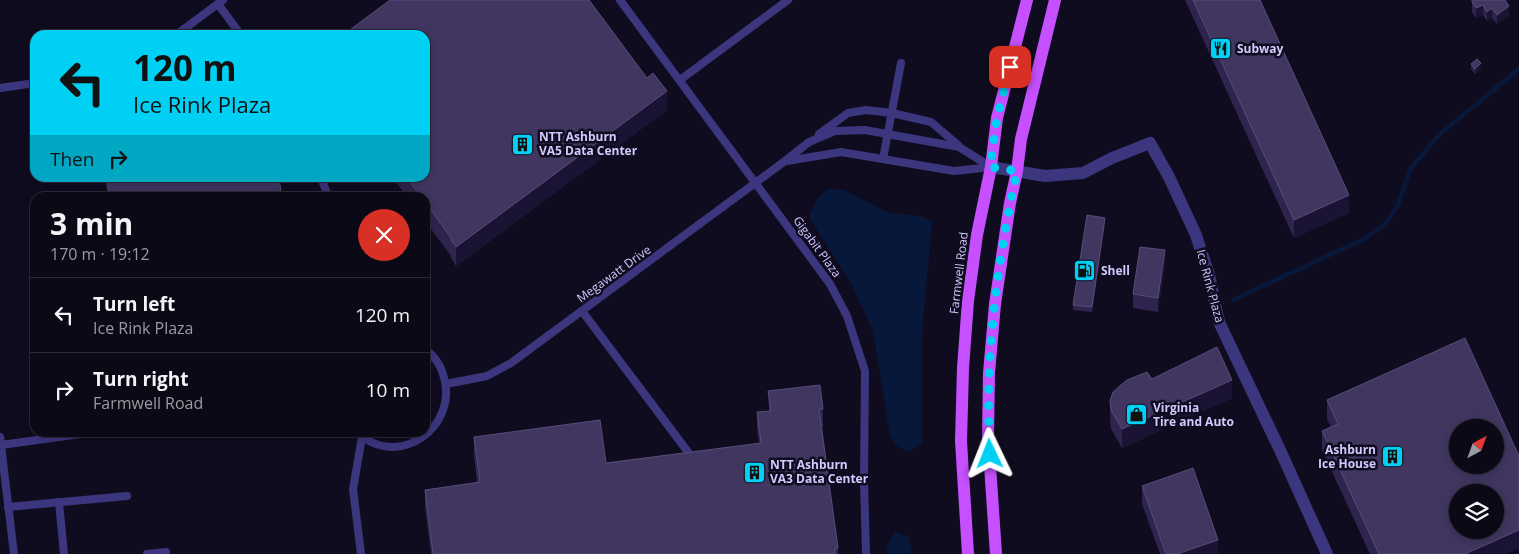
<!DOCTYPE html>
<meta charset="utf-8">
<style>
body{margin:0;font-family:"Open Sans",sans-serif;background:#1a1724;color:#f1f3f6;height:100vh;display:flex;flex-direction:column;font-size:19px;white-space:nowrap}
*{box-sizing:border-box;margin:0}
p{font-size:16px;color:#9a9aa1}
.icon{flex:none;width:28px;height:28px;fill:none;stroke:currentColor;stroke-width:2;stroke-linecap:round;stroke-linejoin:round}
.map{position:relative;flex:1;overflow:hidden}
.sheet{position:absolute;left:30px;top:192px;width:400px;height:245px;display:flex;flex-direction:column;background:#0c0917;border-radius:15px;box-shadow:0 2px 12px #0003,0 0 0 1px #2c2a36}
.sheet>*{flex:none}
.hud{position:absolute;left:30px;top:30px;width:400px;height:152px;border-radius:15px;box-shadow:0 2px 12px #0003,0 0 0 1px #2c2a36;background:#00d1f4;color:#111;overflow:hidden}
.needle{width:32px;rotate:41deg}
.buttons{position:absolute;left:1449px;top:419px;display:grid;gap:10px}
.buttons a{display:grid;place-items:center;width:55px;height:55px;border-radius:50%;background:#0c0917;box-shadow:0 2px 12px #0003,0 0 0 1px #2c2a36;font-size:25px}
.pin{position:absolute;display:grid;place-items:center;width:42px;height:42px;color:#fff;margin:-21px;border-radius:10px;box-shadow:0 2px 8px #0006}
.me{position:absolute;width:55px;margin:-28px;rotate:358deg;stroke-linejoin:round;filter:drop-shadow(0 0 4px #0008)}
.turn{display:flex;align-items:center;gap:18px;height:105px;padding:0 20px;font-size:22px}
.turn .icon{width:65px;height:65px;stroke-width:2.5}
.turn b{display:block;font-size:35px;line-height:42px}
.then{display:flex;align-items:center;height:48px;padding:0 20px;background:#0003;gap:10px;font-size:19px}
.round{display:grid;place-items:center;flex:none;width:52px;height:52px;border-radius:26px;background:#1a1724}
.summary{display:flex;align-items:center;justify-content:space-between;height:85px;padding:0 20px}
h1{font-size:30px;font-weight:700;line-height:38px}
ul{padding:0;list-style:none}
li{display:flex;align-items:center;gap:15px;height:75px;padding:0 20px;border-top:1px solid #2c2a36}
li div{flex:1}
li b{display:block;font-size:19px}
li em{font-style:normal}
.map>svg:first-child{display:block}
.water{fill:#08183b}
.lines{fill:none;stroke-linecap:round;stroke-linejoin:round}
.stream{stroke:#08183b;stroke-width:4.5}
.service{stroke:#3c367e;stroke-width:8}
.minor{stroke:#3c367e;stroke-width:12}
.primary{stroke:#c650ff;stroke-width:12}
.wall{fill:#2e244d}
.shaded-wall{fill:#1b1333}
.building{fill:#403660;stroke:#574d79;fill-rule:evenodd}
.route{stroke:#00d1f4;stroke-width:9;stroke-dasharray:0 16.2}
.labels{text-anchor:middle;stroke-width:5;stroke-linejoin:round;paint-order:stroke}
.poi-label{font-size:12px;font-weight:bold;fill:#d2c9ff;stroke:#100c1f;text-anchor:start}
.street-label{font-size:12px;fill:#d2c9ff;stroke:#100c1f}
</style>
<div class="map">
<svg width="1519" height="554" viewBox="0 0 1519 554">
<rect width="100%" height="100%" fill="#100c1f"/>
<g class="water">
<path d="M828,189l16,1 43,22 36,5 9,5 -10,111v111l-12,7 -12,-4 -8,-11 -17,-105 -22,-48 -42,-66 8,-18z"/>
<path d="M895,532l13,5 4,17h-24l-1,-9z"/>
</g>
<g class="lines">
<path class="stream" d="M1233,300l133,-62 20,-15 11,-16 14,-39 29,-34 79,-65"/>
<g class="service">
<path d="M620,0l210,284 17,32 18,55 -1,109 2,74"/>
<path d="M218,4l23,31"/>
<path d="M176,35l47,-35"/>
<path d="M680,80l108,-80"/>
<path d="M0,88l35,-5"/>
<path d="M819,134l29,-21 18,-3 26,3 39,9 27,23"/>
<path d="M883,159l18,-96"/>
<path d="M787,161l54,-9 113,19 37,-4"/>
<path d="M321,178l8,20"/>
<path d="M582,311l106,141"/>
<path d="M446,384l41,-8 24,-13 274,-202 24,-19 26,-11 30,-1 94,17 32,20"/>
<path d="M357,432c40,39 104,-5 86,-58 -3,-10 -10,-19 -18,-25"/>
<path d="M0,437l1,8 94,-13"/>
<path d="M1,445l13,109"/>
<path d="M59,502l5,52"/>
<path d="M8,507l119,-11"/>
<path d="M147,554l19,-2v2"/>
<path d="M361,554l-8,-65 9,-52"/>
</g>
<path class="minor" d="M991,167l54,9 38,-3 29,-15 38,-15 19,34 27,58 13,40 10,47 61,128 47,104"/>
<g class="primary">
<path d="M968,554l-7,-113 2,-73 5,-67 9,-66 14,-68 6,-49 30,-118"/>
<path d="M996,554l-8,-118 1,-63 6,-69 15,-101 7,-32 4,-32 34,-139"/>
</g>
</g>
<g class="wall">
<path d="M1185,0h75l89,213 -55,25z"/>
<path d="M1472,0h33l4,16 -12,8 -5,-6 -5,3 -4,-6 -7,3 -4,-6z"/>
<path d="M1471,64l10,4 -6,6 -4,-5z"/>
<path d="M667,110l-211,156 -5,-8v-2l-26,-35v-23h-17l-15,-20h32z"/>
<path d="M105,178h174l3,20h-174z"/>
<path d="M1105,223l-13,89 -19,-2v-5z"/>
<path d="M1165,265l-7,47 -25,-4v-14z"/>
<path d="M1152,379l80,19 -110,50 -11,-19 -1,-9v-19z"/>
<path d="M768,391l55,18v18h-2l17,121v6h-407l-6,-46v-18l52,-7 -3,-28v-18l132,26 153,-20 -2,-12v-19l12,-1z"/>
<path d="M1327,400l192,56v92l-13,6h-136l-48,-104v-19l9,-4 -4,-8z"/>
<path d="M1142,486l76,68h-58l-18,-50z"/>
</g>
<g class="shaded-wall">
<path d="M1483,5v10l-7,3v-10z"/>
<path d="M1509,6v10l-12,8v-9z"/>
<path d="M1492,8v10l-5,3v-9z"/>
<path d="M1481,63v5l-6,6v-5z"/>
<path d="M667,91v19l-211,156v-19z"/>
<path d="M1349,195v18l-55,25v-18z"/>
<path d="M1105,218v5l-13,89v-5z"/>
<path d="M1165,250v15l-7,47v-14z"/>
<path d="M1232,380v18l-110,50v-19z"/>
<path d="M1519,530v18l-13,6h-41z"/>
<path d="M1218,540v14h-41z"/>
</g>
<g class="building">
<path d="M390,0h199l58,78 6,-5 14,18 -211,156 -5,-7 1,-1 -27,-37v-4h-3l-15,-20h18v-143h-82z"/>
<path d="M1193,0h67l89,195 -55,25z"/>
<path d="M1472,0h33l4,6 -12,9 -5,-7 -5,4 -4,-7 -7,3 -4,-6z"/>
<path d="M1477,59l4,4 -6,6 -4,-5z"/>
<path d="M107,178h172l3,20h-172z"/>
<path d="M1087,215l18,3 -13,89 -19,-2z"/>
<path d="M1140,247l25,3 -7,48 -25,-4z"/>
<path d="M1465,338l54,118v74l-54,24h-65l-1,-1 -3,1h-17l-57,-123 16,-7 -11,-24zM1458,428h37v37h-37zM1458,492h37v38h-37z"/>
<path d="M1217,347l15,33 -110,49 -11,-19 -1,-9 3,-9 14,-12 20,-8 5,7z"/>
<path d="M820,385l3,24h-4l19,139 -3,1v5h-402l-8,-64 55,-8 -6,-45 126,-17 6,43 155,-20 -4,-31 14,-1 -3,-20z"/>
<path d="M1193,468l25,72 -41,14h-11l-24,-68z"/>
</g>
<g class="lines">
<path class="route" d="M990,454c-6,-94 7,-191 27,-283l-27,-4 7,-49 13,-51"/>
</g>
<defs>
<symbol id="restaurant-square" viewBox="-11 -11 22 22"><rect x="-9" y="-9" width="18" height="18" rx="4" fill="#00d1f4" stroke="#100c1f"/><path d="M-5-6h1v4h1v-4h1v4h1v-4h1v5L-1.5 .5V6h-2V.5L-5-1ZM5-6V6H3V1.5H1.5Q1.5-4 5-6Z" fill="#111"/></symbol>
<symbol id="building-square" viewBox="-11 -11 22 22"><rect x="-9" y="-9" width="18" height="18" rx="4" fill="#00d1f4" stroke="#100c1f"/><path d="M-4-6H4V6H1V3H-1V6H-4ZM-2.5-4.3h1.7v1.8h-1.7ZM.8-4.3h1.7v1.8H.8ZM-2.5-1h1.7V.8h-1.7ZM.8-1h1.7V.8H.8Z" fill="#111"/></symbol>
<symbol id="fuel-square" viewBox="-11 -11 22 22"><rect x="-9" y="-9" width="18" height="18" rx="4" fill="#00d1f4" stroke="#100c1f"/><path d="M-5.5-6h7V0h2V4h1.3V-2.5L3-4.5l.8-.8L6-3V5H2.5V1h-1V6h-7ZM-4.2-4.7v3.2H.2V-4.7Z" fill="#111"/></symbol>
<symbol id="shop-square" viewBox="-11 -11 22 22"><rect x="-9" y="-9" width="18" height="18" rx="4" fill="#00d1f4" stroke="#100c1f"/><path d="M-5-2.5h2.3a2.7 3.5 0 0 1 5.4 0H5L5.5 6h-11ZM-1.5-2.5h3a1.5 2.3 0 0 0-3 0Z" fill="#111"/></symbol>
</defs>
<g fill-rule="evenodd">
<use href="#restaurant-square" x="1208" y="36" width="25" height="25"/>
<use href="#building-square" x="510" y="132" width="25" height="25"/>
<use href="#fuel-square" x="1072" y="258" width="25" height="25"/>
<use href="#shop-square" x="1124" y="402" width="25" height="25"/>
<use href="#building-square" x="1380" y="444" width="25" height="25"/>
<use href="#building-square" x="742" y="460" width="25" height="25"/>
</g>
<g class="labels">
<g class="poi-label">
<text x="1237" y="53">Subway</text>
<text x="539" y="141">NTT Ashburn<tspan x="539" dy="14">VA5 Data Center</tspan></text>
<text x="1101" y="275">Shell</text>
<text x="1153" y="412">Virginia<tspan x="1153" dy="14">Tire and Auto</tspan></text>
<text x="1376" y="454" text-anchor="end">Ashburn<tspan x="1376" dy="14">Ice House</tspan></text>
<text x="770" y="469">NTT Ashburn<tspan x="770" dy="14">VA3 Data Center</tspan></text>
</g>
<g class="street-label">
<text transform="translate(817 247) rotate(54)" y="4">Gigabit Plaza</text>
<text transform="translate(959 273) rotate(-83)" y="4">Farmwell Road</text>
<text transform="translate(614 274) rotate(-36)" y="4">Megawatt Drive</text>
<text transform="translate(1210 286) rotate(75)" y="4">Ice Rink Plaza</text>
</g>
</g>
</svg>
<div class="buttons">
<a><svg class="needle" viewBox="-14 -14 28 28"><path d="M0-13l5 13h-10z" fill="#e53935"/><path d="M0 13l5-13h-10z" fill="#9a9aa1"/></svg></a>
<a><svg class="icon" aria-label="layers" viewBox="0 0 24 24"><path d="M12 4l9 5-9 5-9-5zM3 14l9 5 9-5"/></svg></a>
</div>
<div class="pin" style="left:1010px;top:67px;background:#d93025"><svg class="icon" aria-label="arrive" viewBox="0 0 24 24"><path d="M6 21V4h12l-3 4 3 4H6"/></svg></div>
<svg class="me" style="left:990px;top:454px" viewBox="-20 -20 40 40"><path d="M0-17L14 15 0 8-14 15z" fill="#00d1f4" stroke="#fff" stroke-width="4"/></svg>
<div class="hud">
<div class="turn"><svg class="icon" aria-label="left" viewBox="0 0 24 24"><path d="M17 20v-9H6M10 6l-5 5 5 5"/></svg><div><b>120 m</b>Ice Rink Plaza</div></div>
<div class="then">Then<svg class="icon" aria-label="right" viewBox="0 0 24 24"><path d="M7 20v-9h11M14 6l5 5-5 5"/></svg></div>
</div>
<section class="sheet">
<div class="summary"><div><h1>3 min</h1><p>170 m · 19:12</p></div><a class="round" style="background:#d93025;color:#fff"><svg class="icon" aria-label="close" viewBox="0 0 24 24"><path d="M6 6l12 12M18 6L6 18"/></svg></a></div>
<ul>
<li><svg class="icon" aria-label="left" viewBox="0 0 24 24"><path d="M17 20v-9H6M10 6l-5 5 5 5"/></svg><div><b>Turn left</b><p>Ice Rink Plaza</p></div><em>120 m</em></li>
<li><svg class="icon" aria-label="right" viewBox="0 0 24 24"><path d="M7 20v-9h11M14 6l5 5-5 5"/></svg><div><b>Turn right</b><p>Farmwell Road</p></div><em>10 m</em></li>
</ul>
</section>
</div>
